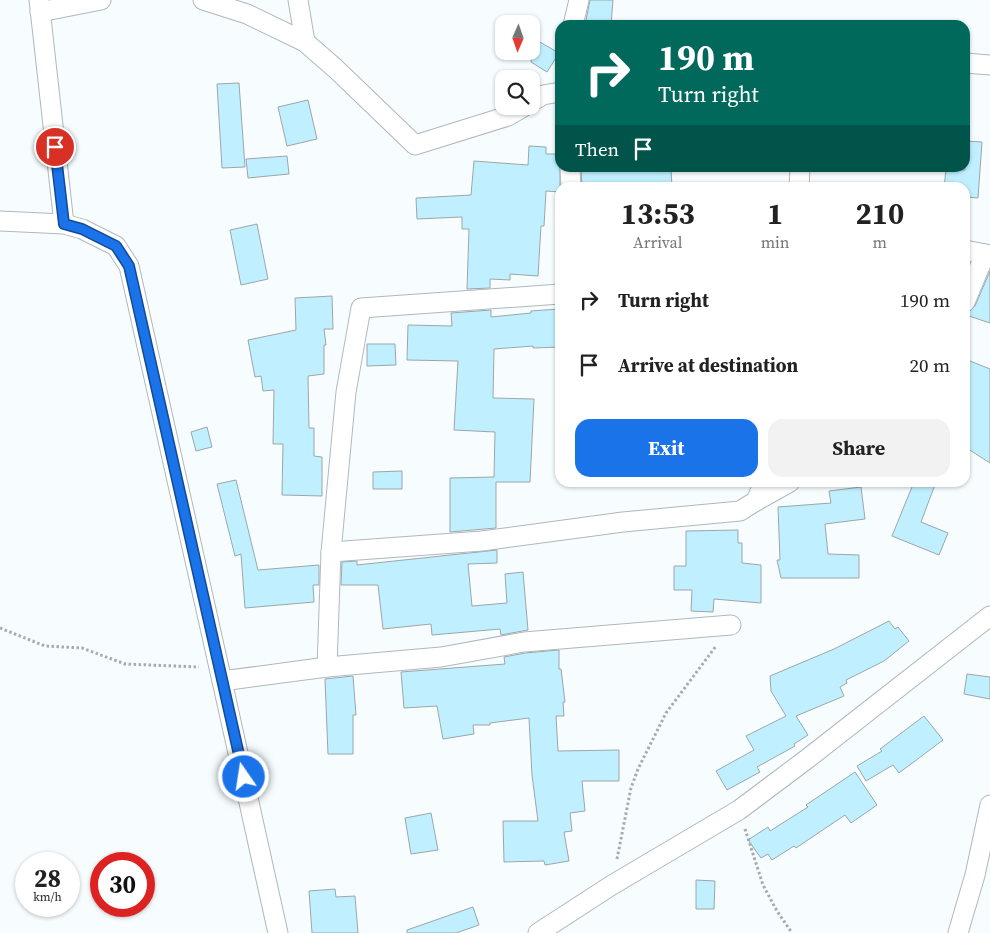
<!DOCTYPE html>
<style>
body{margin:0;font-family:"Source Serif 4",serif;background:#f2f2f2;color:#222;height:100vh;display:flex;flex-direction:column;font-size:19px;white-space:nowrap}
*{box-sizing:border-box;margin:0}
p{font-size:16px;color:#767676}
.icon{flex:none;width:28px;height:28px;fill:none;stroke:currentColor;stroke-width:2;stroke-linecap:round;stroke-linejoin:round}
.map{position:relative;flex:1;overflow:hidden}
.panel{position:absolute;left:555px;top:182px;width:415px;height:305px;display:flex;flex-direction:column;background:#fff;border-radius:15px;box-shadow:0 1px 4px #0004}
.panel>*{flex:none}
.hud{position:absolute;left:555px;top:20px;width:415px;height:152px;border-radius:15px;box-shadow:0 1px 4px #0004;background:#00695c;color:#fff;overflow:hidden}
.needle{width:32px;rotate:182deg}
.tools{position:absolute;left:495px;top:15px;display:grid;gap:10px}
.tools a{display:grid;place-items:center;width:45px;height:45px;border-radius:10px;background:#fff;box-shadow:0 1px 4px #0004;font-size:25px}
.speed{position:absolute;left:15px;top:852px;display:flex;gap:10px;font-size:25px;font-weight:700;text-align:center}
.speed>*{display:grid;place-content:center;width:65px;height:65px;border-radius:50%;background:#fff;box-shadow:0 1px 4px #0004;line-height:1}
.speed small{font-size:12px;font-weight:400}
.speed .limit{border:8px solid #d22;background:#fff;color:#111}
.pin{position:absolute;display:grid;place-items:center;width:42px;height:42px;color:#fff;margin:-21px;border:2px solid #fff;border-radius:50%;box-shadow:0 1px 5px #0007}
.me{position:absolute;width:55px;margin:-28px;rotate:347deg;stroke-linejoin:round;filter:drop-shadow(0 0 4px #0008)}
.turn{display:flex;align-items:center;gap:18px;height:105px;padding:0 20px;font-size:22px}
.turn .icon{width:65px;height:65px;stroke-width:2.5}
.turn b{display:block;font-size:35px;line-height:42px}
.then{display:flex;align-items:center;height:48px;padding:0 20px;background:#0003;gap:10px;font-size:19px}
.eta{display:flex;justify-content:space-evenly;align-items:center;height:85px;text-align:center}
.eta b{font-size:30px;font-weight:700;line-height:35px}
.cta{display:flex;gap:10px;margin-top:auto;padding:10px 20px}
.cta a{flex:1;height:58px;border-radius:15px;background:#1a73e8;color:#fff;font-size:20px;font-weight:700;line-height:58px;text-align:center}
.cta a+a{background:#f2f2f2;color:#222}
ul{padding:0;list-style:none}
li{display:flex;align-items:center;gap:15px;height:65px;padding:0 20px}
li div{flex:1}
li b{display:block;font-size:19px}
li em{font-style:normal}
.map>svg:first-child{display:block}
.building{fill:#c0f0ff;stroke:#9ca6a9}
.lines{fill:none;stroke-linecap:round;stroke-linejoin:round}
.minor-casing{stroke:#afb8bc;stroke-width:21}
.path{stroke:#a6abad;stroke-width:3;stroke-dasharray:2.5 2.5;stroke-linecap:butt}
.minor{stroke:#fff;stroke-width:19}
.route-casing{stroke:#114b97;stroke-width:12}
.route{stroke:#1a73e8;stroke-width:9}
</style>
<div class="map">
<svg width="990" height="933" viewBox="0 0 990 933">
<rect width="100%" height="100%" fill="#f7fdff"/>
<g class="building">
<path d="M590,0h23l-2,25h-26z"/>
<path d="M531,37l28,16 -12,19 -16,-10z"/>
<path d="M239,83l6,84 -23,1 -5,-84z"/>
<path d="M308,100l9,39 -30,7 -9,-39z"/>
<path d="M965,141l17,1 -4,56 -13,-1v-9h-21l2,-19 19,1z"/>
<path d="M529,146l17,1v7h14v38l-14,-1 -2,35h-3l-3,50 -28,-2v6l-20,-1v9l-23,1 2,-60h-7v-12l-45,2 -1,-21 55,-3 3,-34 54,4z"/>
<path d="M287,156l2,18 -41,4 -2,-19z"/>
<path d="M581,168h90l1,20h-90z"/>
<path d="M257,224l11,55 -27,6 -11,-55z"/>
<path d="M990,271v52l-24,-8 9,-9z"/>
<path d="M332,296l1,33h-9l2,16h-2v29l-16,2 1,52h5v28l8,1v39l-40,-1 1,-51h-10l1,-54 -11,1 -2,-15 -6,1 -7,-37 48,-10 -1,-32z"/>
<path d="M559,309l1,38 -27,1v-2l-39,3 -1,49 41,1 -4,83h-34v46l-46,4v-54l44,-1 1,-45 -41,-2 4,-69 -51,-1 1,-35 44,1 -1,-13 40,-3v7l40,-4v-2z"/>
<path d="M367,344h28l1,21 -29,1z"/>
<path d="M965,359l25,10v94l-25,-16z"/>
<path d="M207,427l5,20 -16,4 -5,-19z"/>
<path d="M402,471v18h-29v-17z"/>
<path d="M236,480l22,90 61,-5v20h-6l1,17 -69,6 -4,-54 -6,2 -18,-72z"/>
<path d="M914,482h22l-15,40 27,11 -9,22 -47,-19z"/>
<path d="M861,487l4,32 -40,5 3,30 31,1v23h-78l-4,-18h3l-2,-53 53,-4 -2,-12z"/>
<path d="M738,530v13h4v20l19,2v38l-47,-4 -1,13 -22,-1 1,-21h-18v-24h12v-35z"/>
<path d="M497,550v13l-29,1 4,42 35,-3 -2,-29 18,-2 5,58 -27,5 -1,-6 -68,6 -1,-11 -48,5 -5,-44h-37l1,-23 15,-1v4z"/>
<path d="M889,621l6,8 3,-2 11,14 -25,20 -38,19 1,3 -7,4 4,9 -48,20 12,19 -14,9 1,2 -38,21 3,5 -33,18 -11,-19 38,-21 -8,-14 40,-20 -15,-25 -1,-15 64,-27z"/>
<path d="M559,650v19h2l4,33h-2l1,14h-8l2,35 61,-1v31h-37l3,30 -15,2 2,18 -8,1 5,29 -24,4 -1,-4 -40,1 -1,-41h35l-6,-46 -3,-57 -39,5v2h-17l1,9 -31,5 -6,-33 -33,2 -3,-36 104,-8 -1,-7 21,-4z"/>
<path d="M967,674l23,3v22l-26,-5z"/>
<path d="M353,676l3,39h-3v39h-25l-3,-75z"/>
<path d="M924,716l19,24 -44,33 -6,-8 -27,16 -9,-15 25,-15 -2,-2z"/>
<path d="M855,772l22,33 -26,18 -6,-8 -49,33 -2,-2 -22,14 -4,-6 -7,4 -13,-18 20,-13 2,4 38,-24 -2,-2z"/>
<path d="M431,813l7,37 -27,4 -6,-36z"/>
<path d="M696,880l19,1 -1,28h-18z"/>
<path d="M335,889l1,8 19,-1 3,37h-46l-3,-42z"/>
<path d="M473,907l6,18 -23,8h-49v-3z"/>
</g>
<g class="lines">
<defs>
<g id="minor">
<path d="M39,0l25,224"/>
<path d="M203,0l44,14 58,28 31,27 79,76 93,-29 17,-10"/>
<path d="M298,0l7,42"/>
<path d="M40,12l61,-12"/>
<path d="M573,25l6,-25"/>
<path d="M965,63l25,2"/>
<path d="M531,102l12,-7 17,-3"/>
<path d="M570,168l1,20"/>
<path d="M799,188l1,-20"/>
<path d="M0,221l64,3 18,5 34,17 13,20 93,415"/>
<path d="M965,250l25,5"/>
<path d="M965,302l20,-48"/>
<path d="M756,501l34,-19"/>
<path d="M331,552l151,-11 141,-19 117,-11 16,-10 8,-19"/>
<path d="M327,667l4,-115 15,-160 15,-84 199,-14"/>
<path d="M278,933l-56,-252 105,-14 114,-10 83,-15 207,-17"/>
<path d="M538,933l74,-48 127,-75 68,-51 183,-143"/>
<path d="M958,933l17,-58 15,-70"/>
</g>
</defs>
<use href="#minor" class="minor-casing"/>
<g class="path">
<path d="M0,628l45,18 37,2 43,16 74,3"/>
<path d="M745,829l18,56 14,26 15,22"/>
<path d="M617,859l14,-71 7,-19 28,-56 50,-67"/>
</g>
<use href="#minor" class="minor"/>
</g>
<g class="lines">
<defs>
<path id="route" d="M55,147l9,77 18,5 34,17 13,20 115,511"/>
</defs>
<use href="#route" class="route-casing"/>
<use href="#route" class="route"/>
</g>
</svg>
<div class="tools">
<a><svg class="needle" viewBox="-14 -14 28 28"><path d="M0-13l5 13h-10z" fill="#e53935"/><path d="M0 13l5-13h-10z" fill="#767676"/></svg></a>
<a><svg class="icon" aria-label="search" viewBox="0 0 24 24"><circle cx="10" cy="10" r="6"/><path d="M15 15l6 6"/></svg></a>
</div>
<div class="speed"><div>28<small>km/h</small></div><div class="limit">30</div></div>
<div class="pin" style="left:55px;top:147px;background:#d93025"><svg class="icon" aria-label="arrive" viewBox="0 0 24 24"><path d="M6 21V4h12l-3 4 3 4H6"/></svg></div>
<svg class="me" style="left:244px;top:777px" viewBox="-20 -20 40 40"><circle r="17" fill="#1a73e8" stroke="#fff" stroke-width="3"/><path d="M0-11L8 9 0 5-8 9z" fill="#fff"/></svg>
<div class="hud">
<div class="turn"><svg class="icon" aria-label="right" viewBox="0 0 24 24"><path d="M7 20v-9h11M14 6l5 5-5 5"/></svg><div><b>190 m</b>Turn right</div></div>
<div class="then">Then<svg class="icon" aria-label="arrive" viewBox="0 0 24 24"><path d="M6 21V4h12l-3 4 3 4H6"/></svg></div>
</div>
<section class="panel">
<div class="eta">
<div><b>13:53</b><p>Arrival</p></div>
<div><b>1</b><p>min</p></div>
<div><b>210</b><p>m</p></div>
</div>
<ul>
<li><svg class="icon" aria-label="right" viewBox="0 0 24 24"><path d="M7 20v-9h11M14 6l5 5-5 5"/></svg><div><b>Turn right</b></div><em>190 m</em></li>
<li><svg class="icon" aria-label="arrive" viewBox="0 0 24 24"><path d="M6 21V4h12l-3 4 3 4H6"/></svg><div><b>Arrive at destination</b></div><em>20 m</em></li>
</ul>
<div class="cta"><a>Exit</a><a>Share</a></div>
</section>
</div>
